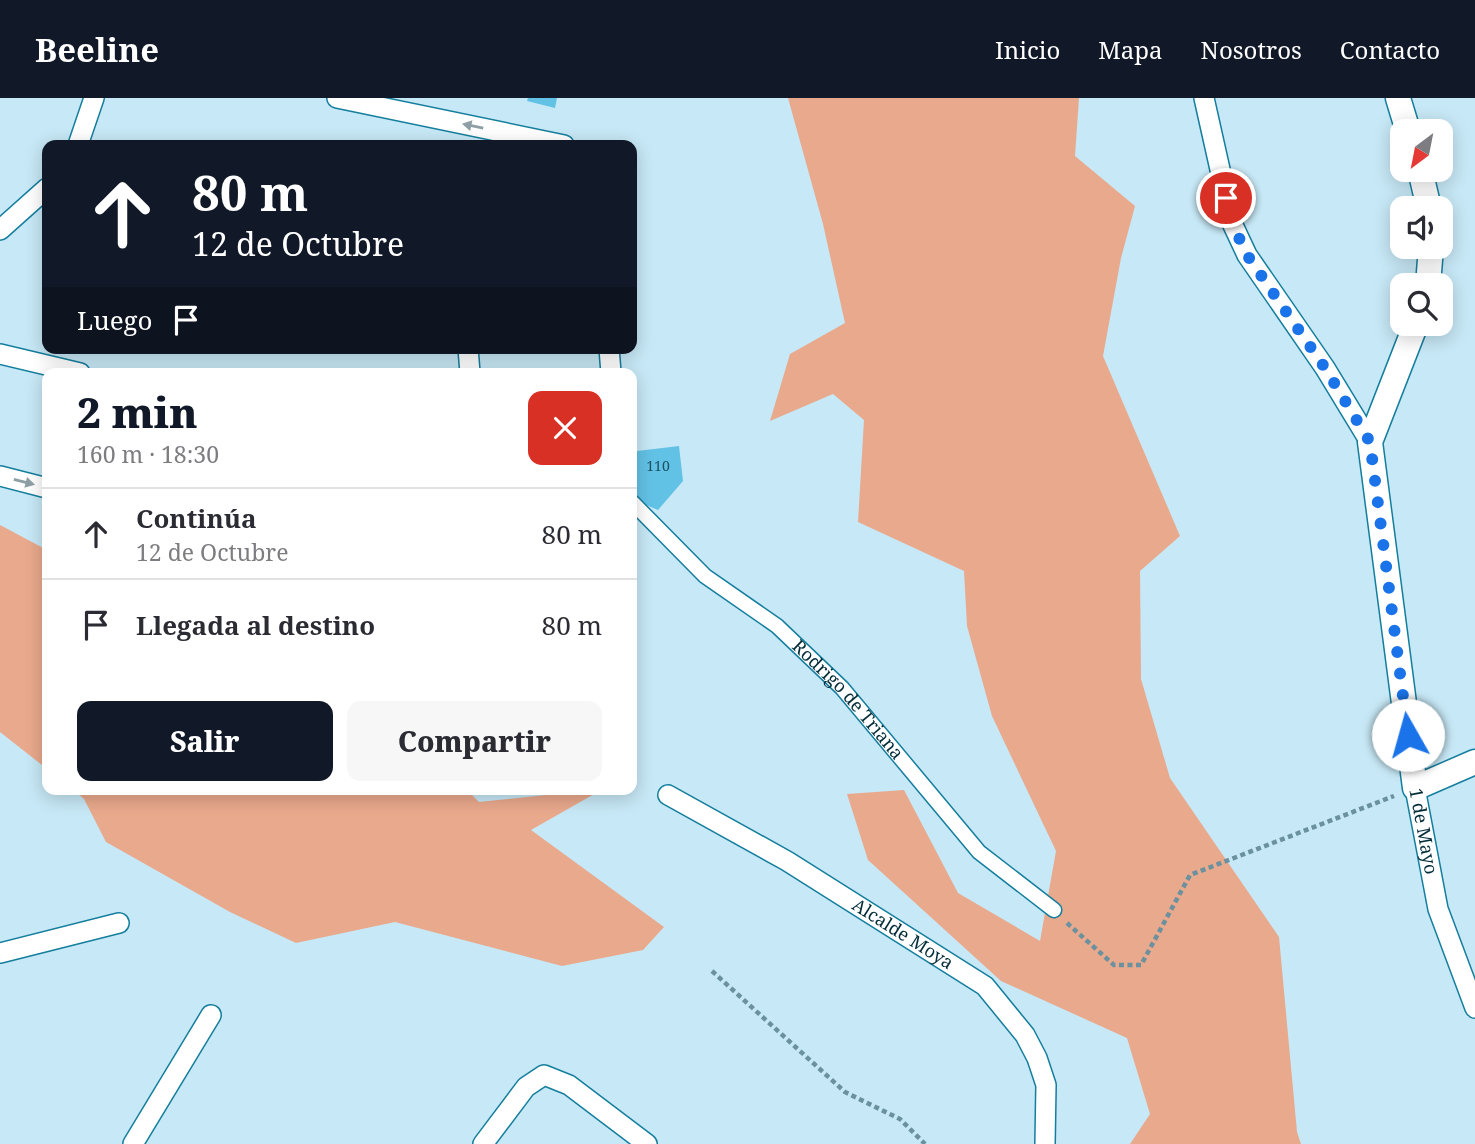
<!DOCTYPE html>
<html lang="es">
<meta charset="utf-8">
<style>
body{margin:0;font-family:"Noto Serif",serif;background:#f7f7f7;color:#2b2b33;height:100vh;display:flex;flex-direction:column;font-size:26px;white-space:nowrap}
*{box-sizing:border-box;margin:0}
p{font-size:23px;color:#7c7c81}
.icon{flex:none;width:38px;height:38px;fill:none;stroke:currentColor;stroke-width:2;stroke-linecap:round;stroke-linejoin:round}
.map{position:relative;flex:1;overflow:hidden}
.drawer{position:absolute;left:42px;top:270px;width:595px;height:427px;display:flex;flex-direction:column;background:#fff;border-radius:14px;box-shadow:0 4px 18px #0003}
.drawer>*{flex:none}
.hud{position:absolute;left:42px;top:42px;width:595px;height:214px;border-radius:14px;box-shadow:0 4px 18px #0003;background:#111827;color:#fff;overflow:hidden}
.needle{width:46px;rotate:212deg}
.fabs{position:absolute;left:1390px;top:21px;display:grid;gap:14px}
.fabs a{display:grid;place-items:center;width:63px;height:63px;border-radius:14px;background:#fff;box-shadow:0 4px 18px #0003;font-size:35px}
.pin{position:absolute;display:grid;place-items:center;width:60px;height:60px;color:#fff;margin:-30px;border:4px solid #fff;border-radius:50%;box-shadow:0 2px 7px #0007}
.me{position:absolute;width:77px;margin:-38px;rotate:353deg;stroke-linejoin:round;filter:drop-shadow(0 0 5px #0008)}
.turn{display:flex;align-items:center;gap:24px;height:147px;padding:0 35px;font-size:32px}
.turn .icon{width:91px;height:91px;stroke-width:2.5}
.turn b{display:block;font-size:49px;line-height:60px}
.then{display:flex;align-items:center;height:66px;padding:0 35px;background:#0003;gap:14px;font-size:26px}
.round{display:grid;place-items:center;flex:none;width:74px;height:74px;border-radius:14px;background:#f7f7f7}
.overview{display:flex;align-items:center;justify-content:space-between;height:119px;padding:0 35px}
h1{font-size:42px;font-weight:800;line-height:52px;color:#111827}
.button{display:flex;gap:14px;margin-top:auto;padding:14px 35px}
.button a{flex:1;height:80px;border-radius:14px;background:#111827;color:#fff;font-size:28px;font-weight:800;line-height:80px;text-align:center}
.button a+a{background:#f7f7f7;color:#2b2b33}
ul{padding:0;list-style:none}
li{display:flex;align-items:center;gap:21px;height:91px;padding:0 35px;border-top:2px solid #e1e1e2}
li div{flex:1}
li b{display:block;font-size:26px}
li em{font-style:normal}
header{display:flex;align-items:center;gap:42px;box-sizing:border-box;height:98px;padding:0 35px;background:#111827;color:#fff}
header strong{font-size:33px}
nav{display:flex;gap:38px;margin-inline-start:auto;font-size:24px}
.map>svg:first-child{display:block}
.green{fill:#e9a98d}
.building{fill:#62c2e5}
.lines{fill:none;stroke-linecap:round;stroke-linejoin:round}
.pedestrian-casing{stroke:#147e9d;stroke-width:17}
.minor-casing{stroke:#147e9d;stroke-width:22}
.tertiary-casing{stroke:#147e9d;stroke-width:27}
.path{stroke:#6b909e;stroke-width:4.5;stroke-dasharray:5 3.5;stroke-linecap:butt}
.pedestrian{stroke:#fff;stroke-width:14}
.minor{stroke:#fff;stroke-width:19}
.tertiary{stroke:#fff;stroke-width:24}
.oneway{fill:#8ea0a6}
.route{stroke:#1a73e8;stroke-width:12;stroke-dasharray:0 21.6}
.labels{text-anchor:middle;stroke-width:5;stroke-linejoin:round;paint-order:stroke}
.number-label{font-size:14px;fill:#1b5265}
.street-label{font-size:18px;fill:#032d3a;stroke:#fff}
</style>
<header>
<strong>Beeline</strong>
<nav><a>Inicio</a><a>Mapa</a><a>Nosotros</a><a>Contacto</a></nav>
</header>
<div class="map">
<svg width="1475" height="1046" viewBox="0 0 1475 1046">
<rect width="100%" height="100%" fill="#c7e8f6"/>
<g class="green">
<path d="M788,0h291l-4,58 60,50 -14,52 -18,98 77,180 -40,35 1,108 29,99 109,159 18,195 4,12h-171l20,-30 -23,-76 -126,-57 -133,-121 -21,-66 57,-4 54,103 82,48 16,-90 -64,-135 -25,-90 -3,-55 -106,-49 6,-102 -31,-26 -63,27 20,-67 55,-31 -22,-99z"/>
<path d="M0,427l47,25v219l-47,-37z"/>
<path d="M73,691h393l13,13 124,-13 -72,41 133,97 -21,23 -81,16 -167,-44 -99,21 -66,-31 -124,-70 -22,-43z"/>
</g>
<g class="building">
<path d="M528,0h29l-2,10 -28,-7z"/>
<rect x="493" y="270" width="21" height="5"/>
<path d="M679,348l4,35 -25,29 -26,-11 5,-48z"/>
</g>
<g class="lines">
<defs>
<g id="pedestrian">
<path id="s1" d="M632,404l73,74 72,50 65,62 137,164 75,58"/>
</g>
<g id="minor">
<path d="M337,0l227,47"/>
<path d="M1204,0l28,125 15,32 78,113 45,74"/>
<path d="M78,47l16,-47"/>
<path d="M0,132l47,-42"/>
<path d="M468,250l2,25"/>
<path d="M609,250l2,25"/>
<path d="M0,256l80,19"/>
<path d="M0,378l47,12"/>
<path id="s2" d="M1415,690l23,121 37,99"/>
<path id="s3" d="M668,697l119,66 198,125 40,49 12,23 9,27 -1,59"/>
<path d="M0,855l119,-30"/>
<path d="M133,1046l78,-129"/>
<path d="M483,1046l43,-57 18,-12 25,10 78,59"/>
</g>
<g id="tertiary">
<path d="M1398,0l10,33"/>
<path d="M1420,72l9,38"/>
<path d="M1428,187l3,-38"/>
<path d="M1416,226l-46,118 45,346 60,-26"/>
</g>
</defs>
<use href="#pedestrian" class="pedestrian-casing"/>
<use href="#minor" class="minor-casing"/>
<use href="#tertiary" class="tertiary-casing"/>
<g class="path">
<path d="M1067,825l47,42h27l49,-90 204,-79"/>
<path d="M712,873l133,121 55,27 25,25"/>
</g>
<use href="#pedestrian" class="pedestrian"/>
<use href="#minor" class="minor"/>
<use href="#tertiary" class="tertiary"/>
</g>
<defs><path id="oneway-solid" d="M-6-.8H1V-3.2L6.5 0L1 3.2V.8H-6Z" transform="scale(1.75)"/></defs>
<g class="oneway">
<use href="#oneway-solid" transform="translate(473 28) rotate(-168)"/>
<use href="#oneway-solid" transform="translate(24 384) rotate(14)"/>
</g>
<g class="lines">
<path class="route" d="M1226,100l6,25 15,32 78,113 45,74 38,293"/>
</g>
<g class="labels">
<g class="number-label">
<text x="658" y="373">110</text>
</g>
<g class="street-label">
<text dy="6" stroke="none"><textPath href="#s1" startOffset="294">Rodrigo de Triana</textPath></text>
<text dy="6" stroke="none"><textPath href="#s2" startOffset="44">1 de Mayo</textPath></text>
<text dy="6" stroke="none"><textPath href="#s3" startOffset="273">Alcalde Moya</textPath></text>
</g>
</g>
</svg>
<div class="fabs">
<a><svg class="needle" viewBox="-14 -14 28 28"><path d="M0-13l5 13h-10z" fill="#e53935"/><path d="M0 13l5-13h-10z" fill="#7c7c81"/></svg></a>
<a><svg class="icon" aria-label="sound" viewBox="0 0 24 24"><path d="M4 9h4l5-4v14l-5-4H4zM17 9q2 3 0 6"/></svg></a>
<a><svg class="icon" aria-label="search" viewBox="0 0 24 24"><circle cx="10" cy="10" r="6"/><path d="M15 15l6 6"/></svg></a>
</div>
<div class="pin" style="left:1226px;top:100px;background:#d93025"><svg class="icon" aria-label="arrive" viewBox="0 0 24 24"><path d="M6 21V4h12l-3 4 3 4H6"/></svg></div>
<svg class="me" style="left:1408px;top:637px" viewBox="-20 -20 40 40"><circle r="19" fill="#fff"/><path d="M0-13L10 11 0 6-10 11z" fill="#1a73e8"/></svg>
<div class="hud">
<div class="turn"><svg class="icon" aria-label="ahead" viewBox="0 0 24 24"><path d="M12 20V5M6 11l6-6 6 6"/></svg><div><b>80 m</b>12 de Octubre</div></div>
<div class="then">Luego<svg class="icon" aria-label="arrive" viewBox="0 0 24 24"><path d="M6 21V4h12l-3 4 3 4H6"/></svg></div>
</div>
<section class="drawer">
<div class="overview"><div><h1>2 min</h1><p>160 m · 18:30</p></div><a class="round" style="background:#d93025;color:#fff"><svg class="icon" aria-label="close" viewBox="0 0 24 24"><path d="M6 6l12 12M18 6L6 18"/></svg></a></div>
<ul>
<li><svg class="icon" aria-label="ahead" viewBox="0 0 24 24"><path d="M12 20V5M6 11l6-6 6 6"/></svg><div><b>Continúa</b><p>12 de Octubre</p></div><em>80 m</em></li>
<li><svg class="icon" aria-label="arrive" viewBox="0 0 24 24"><path d="M6 21V4h12l-3 4 3 4H6"/></svg><div><b>Llegada al destino</b></div><em>80 m</em></li>
</ul>
<div class="button"><a>Salir</a><a>Compartir</a></div>
</section>
</div>
